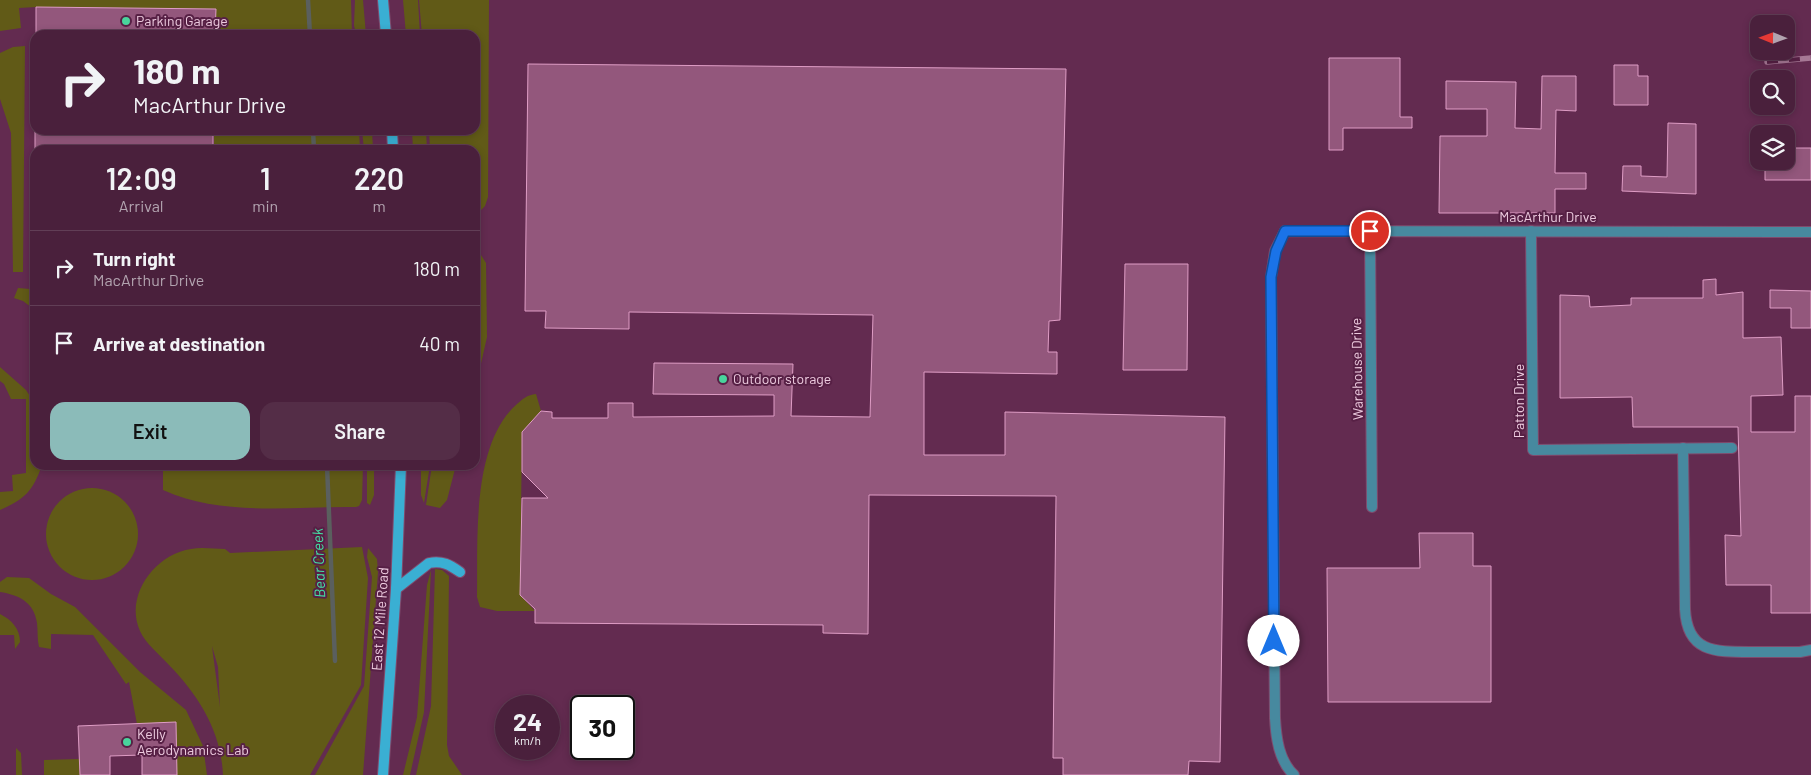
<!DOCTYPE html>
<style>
body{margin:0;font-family:Barlow,sans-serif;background:#542d47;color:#f1f3f6;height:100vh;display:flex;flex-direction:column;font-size:19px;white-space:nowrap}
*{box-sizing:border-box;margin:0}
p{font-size:16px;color:#b2a3af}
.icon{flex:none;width:28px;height:28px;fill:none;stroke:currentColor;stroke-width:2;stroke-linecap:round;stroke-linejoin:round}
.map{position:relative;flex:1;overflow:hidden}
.sheet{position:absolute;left:30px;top:145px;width:450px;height:325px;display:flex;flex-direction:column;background:#4a203c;border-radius:15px;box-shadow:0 2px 8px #0003,0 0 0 1px #613e56}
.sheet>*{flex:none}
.top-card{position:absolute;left:30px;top:30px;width:450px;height:105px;border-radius:15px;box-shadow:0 2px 8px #0003,0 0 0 1px #613e56;background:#4a203c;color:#f1f3f6;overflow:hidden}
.needle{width:32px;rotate:271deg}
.controls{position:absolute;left:1750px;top:15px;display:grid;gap:10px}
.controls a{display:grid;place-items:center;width:45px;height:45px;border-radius:10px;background:#4a203c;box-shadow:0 2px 8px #0003,0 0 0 1px #613e56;font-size:25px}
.speed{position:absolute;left:495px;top:695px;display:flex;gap:10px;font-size:25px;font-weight:700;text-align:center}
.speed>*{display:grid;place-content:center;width:65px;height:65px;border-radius:50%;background:#4a203c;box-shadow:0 2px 8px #0003,0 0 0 1px #613e56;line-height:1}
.speed small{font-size:12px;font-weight:400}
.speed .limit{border:2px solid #111;border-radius:8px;background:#fff;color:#111}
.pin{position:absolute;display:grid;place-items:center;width:42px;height:42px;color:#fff;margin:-21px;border:2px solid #fff;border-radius:50%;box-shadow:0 1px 5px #0007}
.me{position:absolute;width:55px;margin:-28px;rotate:0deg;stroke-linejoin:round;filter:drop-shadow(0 0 4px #0008)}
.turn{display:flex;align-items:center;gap:18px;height:105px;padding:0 20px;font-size:22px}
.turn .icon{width:65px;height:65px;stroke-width:2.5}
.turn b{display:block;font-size:35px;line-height:42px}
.eta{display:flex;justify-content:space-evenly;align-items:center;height:85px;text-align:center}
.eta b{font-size:30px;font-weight:600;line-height:35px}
.button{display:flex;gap:10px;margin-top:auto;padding:10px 20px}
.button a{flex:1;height:58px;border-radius:15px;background:#8bbbb9;color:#111;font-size:20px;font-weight:600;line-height:58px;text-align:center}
.button a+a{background:#542d47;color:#f1f3f6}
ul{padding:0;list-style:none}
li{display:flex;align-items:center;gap:15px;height:75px;padding:0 20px;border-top:1px solid #613e56}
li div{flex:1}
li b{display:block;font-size:19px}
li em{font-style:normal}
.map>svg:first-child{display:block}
.green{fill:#615a17;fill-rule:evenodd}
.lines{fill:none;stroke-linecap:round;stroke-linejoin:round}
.stream{stroke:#5a5f5e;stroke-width:4.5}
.building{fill:#93577c;stroke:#df9dc5}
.minor-casing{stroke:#7f4b6d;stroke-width:12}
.secondary-casing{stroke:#7f4b6d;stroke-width:12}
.minor{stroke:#47899f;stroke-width:10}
.secondary{stroke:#3aafd3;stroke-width:10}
.rail-casing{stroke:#a67895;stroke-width:5.5}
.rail{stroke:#572045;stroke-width:4;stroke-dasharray:11;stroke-linecap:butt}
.route-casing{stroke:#114b97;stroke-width:12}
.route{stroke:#1a73e8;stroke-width:9}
.poi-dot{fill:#49d49c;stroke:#572045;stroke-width:2}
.labels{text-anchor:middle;stroke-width:4;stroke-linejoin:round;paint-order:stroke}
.poi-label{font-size:14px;fill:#edcbdf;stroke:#572045;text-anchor:start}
.street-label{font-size:14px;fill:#edcbdf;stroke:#572045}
.water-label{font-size:15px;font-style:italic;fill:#44e2a5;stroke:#572045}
</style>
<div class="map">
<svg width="1811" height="775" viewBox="0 0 1811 775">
<rect width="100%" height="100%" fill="#632b50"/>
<g class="green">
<path d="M0,0h351l1,35h-137l1,-26 -180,-2 -17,1 2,20 -21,3z"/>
<path d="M355,0h8l3,35h-10l-2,-10z"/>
<path d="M403,0h15l2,35h-14z"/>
<path d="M419,0h70l-1,197 -3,9 -10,10v-66h-45l-1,-20h46v-95h-53z"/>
<path d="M25,46l-2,226h-10l-2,-139 -11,-34v-46l13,-6z"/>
<path d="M214,130h145l1,20h-146z"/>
<path d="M362,130h10l1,20h-9z"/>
<path d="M412,130h14l1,20h-14z"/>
<path d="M475,252l6,3 5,8 1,74 -12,53z"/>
<path d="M18,288l12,1v8h5v13l-12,-9 -9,-3z"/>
<path d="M0,367l26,23 9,14v61h7c-9,26 -17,34 -42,45v-18l13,-1 -1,-16 14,-2v-74h-15l-7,-15 -4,-3z"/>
<path d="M536,394l5,17 -19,21 -2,163 15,16h-38l-17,-4 -3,-10c1,-56 -6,-153 40,-193 7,-6 10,-9 19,-10z"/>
<path d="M161,465h202l-1,35 -3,6 -3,1c-63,-1 -135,10 -193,-17v-21z"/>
<path d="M367,465h7v30l-4,10 -3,-2z"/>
<path d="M421,465h9l-6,38 -3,-8z"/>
<path d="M432,465h24l-9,35 -7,8 -14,-3z"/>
<circle cx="92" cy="534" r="46"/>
<path d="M362,547l6,31 -7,107 -51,90h-87c-2,-44 -24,-79 -54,-110 -9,-10 -24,-22 -29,-34 -16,-35 15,-77 51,-82 11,-2 23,0 34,0l5,4zM212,646l6,21 2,40 -7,-53z"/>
<path d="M368,548l9,11 1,13 -15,203h-48l49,-89 8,-109 -5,-20z"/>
<path d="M435,569l7,1 7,6 -2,169 2,11 13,19h-46l15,-69z"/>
<path d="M431,570l-7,142 -14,63h-7l14,-58 10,-132z"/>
<path d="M7,577l22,1 22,16 24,13 65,65 46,38 17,36 4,29h-31l-39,-51 -8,-42 -3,2 -33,-49 -42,-1v15l-12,-2c-2,-8 -1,-16 -2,-24 -3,-21 -18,-28 -37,-31v-10z"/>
<path d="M0,614c12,6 20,15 20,28l-5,7 -1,-14h-14z"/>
<path d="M16,748l5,5 1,22h-6z"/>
<path d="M79,759l1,16h-36v-15z"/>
</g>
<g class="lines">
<g class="stream">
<path d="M308,0l2,35"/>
<path d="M313,130l1,20"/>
<path d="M327,465l8,196"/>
</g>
</g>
<g class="building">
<path d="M36,7l180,2 -1,26h-179z"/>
<path d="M1329,58h71v59h12v11h-69v22h-14z"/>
<path d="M528,64l538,5 -6,251 -11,1 -1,31h9v22l-133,-2v83h81v-43l220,5 -5,345 -31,-1 -1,14h-125v-17h-10l3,-262 -187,-1 -1,139 -45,-1v-8l-288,-2v-14l-15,-14 2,-97h26l-26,-26v-40l19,-21 11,1v6h56v-15h25v14l141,-1v-21l-121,-1 1,-31 139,1 -2,52 79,1 3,-102 -244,-3v17l-84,-1 1,-17h-21z"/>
<path d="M1614,65h24v11h10v29h-34z"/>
<path d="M1542,76h34v35l-20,-1 -1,63h31v16h-31v24h-116l1,-77h47v-27h-41v-28l70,1 -1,46 26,1z"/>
<path d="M1668,123l28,1v70l-74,-3 1,-25h18v10l26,1z"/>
<rect x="35" y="130" width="178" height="20"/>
<path d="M1786,148h25v32h-46v-19h21z"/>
<path d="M1125,264h63l-1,106h-64z"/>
<path d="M1716,279v16l27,-3v46l38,-1 2,58 -32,1v36h44v-36h16v217h-40v-28h-45l-1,-50 16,1 -3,-109h-105l-1,-30 -72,1v-103l29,1 1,11 41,-2v-7h72v-18z"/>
<path d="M1770,290l41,1v37h-20v-20h-21z"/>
<path d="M1419,533h54v33h18v136h-163l-1,-134h93z"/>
<path d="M176,722l1,53h-35v-20l-32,1v19h-30l-2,-49z"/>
</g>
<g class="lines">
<defs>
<g id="minor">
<path d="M1370,231l2,276"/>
<path d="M1531,231l2,219 199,-2"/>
<path d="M1683,448l2,161c2,43 29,43 65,43 17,0 34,0 50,0l11,-2"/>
<path d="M1294,775c-15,-14 -18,-37 -19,-57l-4,-441 4,-26 10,-20 526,1"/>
</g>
<g id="secondary">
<path d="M383,0l3,35"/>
<path d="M392,130l1,20"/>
<path d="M396,589l33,-26c13,-3 21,2 31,9"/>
<path d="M383,775l13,-186 5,-124"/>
</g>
</defs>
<use href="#minor" class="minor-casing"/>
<use href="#secondary" class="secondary-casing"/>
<use href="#minor" class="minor"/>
<use href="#secondary" class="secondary"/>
<defs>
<path id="rail" d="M1767,62l44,-4"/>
</defs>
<use href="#rail" class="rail-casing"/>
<use href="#rail" class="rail"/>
</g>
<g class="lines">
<defs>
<path id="route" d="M1274,641l-3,-364 5,-26 9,-20h85"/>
</defs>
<use href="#route" class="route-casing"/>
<use href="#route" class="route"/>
</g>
<g class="poi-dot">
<circle cx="126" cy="21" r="5"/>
<circle cx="723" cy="379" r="5"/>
<circle cx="127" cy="742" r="5"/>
</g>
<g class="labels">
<g class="poi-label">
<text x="136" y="26">Parking Garage</text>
<text x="733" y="384">Outdoor storage</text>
<text x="137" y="739">Kelly<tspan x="137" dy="16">Aerodynamics Lab</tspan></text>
</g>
<g class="street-label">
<text x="1548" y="222">MacArthur Drive</text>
<text transform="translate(1357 369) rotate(-91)" y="5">Warehouse Drive</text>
<text transform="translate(1519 401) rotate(-90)" y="5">Patton Drive</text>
<text transform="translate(380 619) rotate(-86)" y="5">East 12 Mile Road</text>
</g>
<g class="water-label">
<text transform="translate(319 563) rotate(-92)" y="5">Bear Creek</text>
</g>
</g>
</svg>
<div class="controls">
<a><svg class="needle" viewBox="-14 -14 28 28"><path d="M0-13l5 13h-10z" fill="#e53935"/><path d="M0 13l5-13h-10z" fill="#b2a3af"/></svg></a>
<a><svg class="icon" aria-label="search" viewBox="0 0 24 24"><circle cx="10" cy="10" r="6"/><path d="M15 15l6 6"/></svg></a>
<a><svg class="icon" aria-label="layers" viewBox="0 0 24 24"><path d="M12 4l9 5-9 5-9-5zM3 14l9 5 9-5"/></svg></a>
</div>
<div class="speed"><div>24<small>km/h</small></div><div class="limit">30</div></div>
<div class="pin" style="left:1370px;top:231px;background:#d93025"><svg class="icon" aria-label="arrive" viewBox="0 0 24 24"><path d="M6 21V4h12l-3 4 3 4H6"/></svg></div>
<svg class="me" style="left:1274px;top:641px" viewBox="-20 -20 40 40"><circle r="19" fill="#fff"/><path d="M0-13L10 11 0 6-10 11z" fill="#1a73e8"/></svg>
<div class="top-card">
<div class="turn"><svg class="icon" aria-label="right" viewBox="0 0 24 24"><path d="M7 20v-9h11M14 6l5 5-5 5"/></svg><div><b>180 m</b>MacArthur Drive</div></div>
</div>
<section class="sheet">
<div class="eta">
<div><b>12:09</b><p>Arrival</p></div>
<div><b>1</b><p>min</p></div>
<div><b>220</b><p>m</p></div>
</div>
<ul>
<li><svg class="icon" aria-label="right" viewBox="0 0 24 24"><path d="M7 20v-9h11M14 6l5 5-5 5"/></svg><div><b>Turn right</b><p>MacArthur Drive</p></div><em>180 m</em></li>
<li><svg class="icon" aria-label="arrive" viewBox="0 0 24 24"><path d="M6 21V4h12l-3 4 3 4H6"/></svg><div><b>Arrive at destination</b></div><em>40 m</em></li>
</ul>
<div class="button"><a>Exit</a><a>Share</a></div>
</section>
</div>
